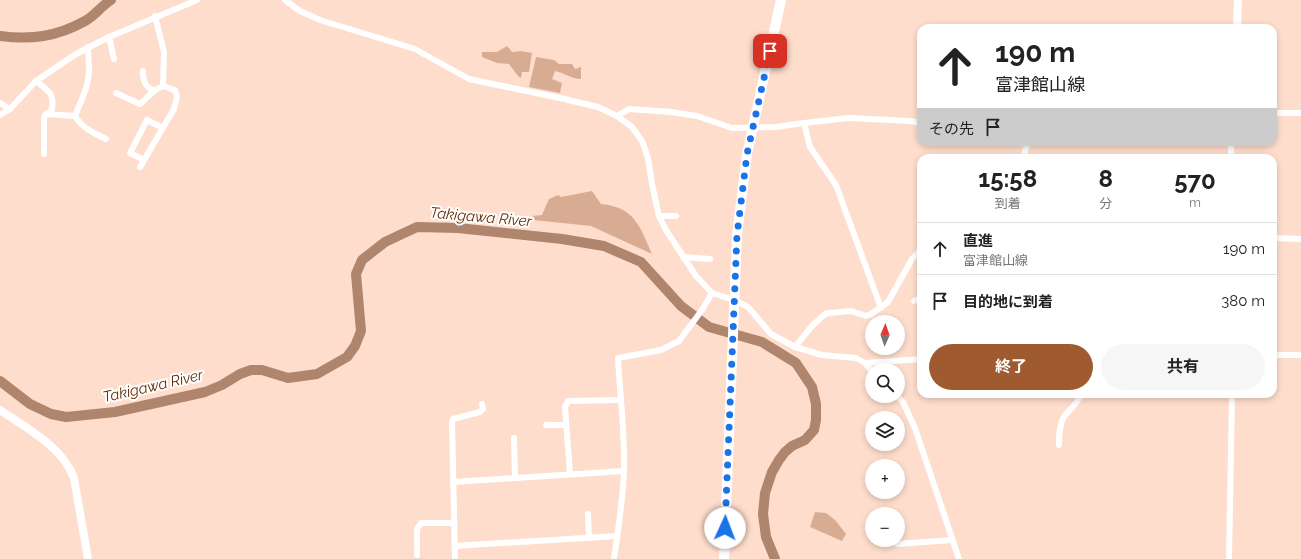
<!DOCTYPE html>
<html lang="ja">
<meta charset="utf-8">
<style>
body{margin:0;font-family:Raleway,"Noto Sans JP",sans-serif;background:#f6f6f6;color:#222;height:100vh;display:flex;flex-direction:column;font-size:15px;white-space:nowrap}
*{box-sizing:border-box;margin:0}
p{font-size:13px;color:#767676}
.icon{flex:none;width:22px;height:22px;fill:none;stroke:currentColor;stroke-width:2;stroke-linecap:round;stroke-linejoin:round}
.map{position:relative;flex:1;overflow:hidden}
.side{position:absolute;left:917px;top:154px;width:360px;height:244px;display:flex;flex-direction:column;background:#fff;border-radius:12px;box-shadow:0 2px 6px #0003}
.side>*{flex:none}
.guide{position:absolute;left:917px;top:24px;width:360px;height:122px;border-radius:12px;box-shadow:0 2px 6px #0003;background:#fff;color:#222;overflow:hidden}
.needle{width:26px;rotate:2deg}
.controls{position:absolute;left:865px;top:315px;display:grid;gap:8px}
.controls a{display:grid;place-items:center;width:40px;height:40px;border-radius:50%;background:#fff;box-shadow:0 2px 6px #0003;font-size:20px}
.pin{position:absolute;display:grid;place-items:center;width:34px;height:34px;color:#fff;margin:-17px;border-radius:8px;box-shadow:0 2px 6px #0006}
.me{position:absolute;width:44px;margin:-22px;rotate:2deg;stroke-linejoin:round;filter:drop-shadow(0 0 3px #0008)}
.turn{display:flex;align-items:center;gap:14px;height:84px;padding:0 12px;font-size:18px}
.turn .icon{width:52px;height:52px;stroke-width:2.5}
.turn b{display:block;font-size:28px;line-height:34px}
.then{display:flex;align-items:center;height:38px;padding:0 12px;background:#0003;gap:8px;font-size:15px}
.eta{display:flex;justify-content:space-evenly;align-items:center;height:68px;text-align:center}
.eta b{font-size:24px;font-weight:700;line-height:28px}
.cta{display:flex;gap:8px;margin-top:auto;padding:8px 12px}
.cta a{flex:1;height:46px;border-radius:24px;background:#9f5a2f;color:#fff;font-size:16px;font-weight:700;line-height:46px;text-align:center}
.cta a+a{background:#f6f6f6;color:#222}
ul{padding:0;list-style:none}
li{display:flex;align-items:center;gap:12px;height:52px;padding:0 12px;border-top:1px solid #e0e0e0}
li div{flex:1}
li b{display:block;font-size:15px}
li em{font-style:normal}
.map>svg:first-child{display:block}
.forest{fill:#d8ac93}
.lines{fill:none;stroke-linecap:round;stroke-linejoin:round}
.river{stroke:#af856d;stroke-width:10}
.minor{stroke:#fff;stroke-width:6}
.tertiary{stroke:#fff;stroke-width:8}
.primary{stroke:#fff;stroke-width:10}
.route{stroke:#1a73e8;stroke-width:7;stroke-dasharray:0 12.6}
.labels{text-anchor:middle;stroke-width:4;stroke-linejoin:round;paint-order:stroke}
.water-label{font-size:15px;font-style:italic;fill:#622c04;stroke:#fff}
</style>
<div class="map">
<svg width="1301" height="559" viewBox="0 0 1301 559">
<rect width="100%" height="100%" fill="#feddcc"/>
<g class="forest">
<path d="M507,46l5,6 9,-1 11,2 -3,19h-7l-1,6 -3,-2 -9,-12 -12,-1 -15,-6v-5h15z"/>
<path d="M536,57l18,3 5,4h13l3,5 6,-2v12c-10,0 -16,-6 -26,-8l-3,8 10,4 -2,10 -31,-6z"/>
<path d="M592,191l9,13c34,3 39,23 51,50l-61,-28 -57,-6 -2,-4 10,-1 7,-16 9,-4 3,2z"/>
<path d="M815,512l11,1 9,7 11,14 -4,7 -32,-14z"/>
</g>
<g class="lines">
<g class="river">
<path d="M0,36c31,4 56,1 85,-15 10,-5 16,-15 26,-21"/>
<path d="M0,381l30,23 21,10 15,3 49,-5 90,-20 17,-7 18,-11 11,-4h11l26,8 29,-4 30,-17 8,-11 6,-15 -5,-57 6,-14 23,-18 32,-15 41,1 104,11 42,7 37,16 40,44 28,21 53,15 34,21 16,24 4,17v16l-2,10 -9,10 -13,6 -7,6 -6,8 -7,12 -7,21 -2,21 3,23 9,22"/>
</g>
<g class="minor">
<path d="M285,0l15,11 20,9 95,29 54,30 91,19 38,9 19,9 15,11 10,14 6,17 4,26 7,32 7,14 30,46 16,17 22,7 14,7 23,27 24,13 27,8 34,3 9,5 7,8"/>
<path d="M109,37l5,22"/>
<path d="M143,71c0,11 2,15 11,20"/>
<path d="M36,81c11,9 19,12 16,28l-8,8v37"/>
<path d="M116,93l24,11 14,-13 9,-5"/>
<path d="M0,103l10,6"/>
<path d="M1273,113h28"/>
<path d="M46,114l29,2c7,12 19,17 31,23"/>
<path d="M0,115l10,-6 26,-28 40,-27 33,-17 88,-37"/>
<path d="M75,116c6,-15 14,-30 14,-47 0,-7 -1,-15 -1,-22"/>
<path d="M617,116l12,-7 42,3 26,4 35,12 44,-1 28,-4 44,-5 62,3 11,2"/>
<path d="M804,123l6,24 26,38 45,123"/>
<path d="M1024,158l1,-7 3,-9"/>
<path d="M1231,158v-16"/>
<path d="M144,160l-14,-7 17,-33 16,8"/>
<path d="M140,167l34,-58 3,-12 -2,-7 -12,-4 1,-34 -9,-36"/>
<path d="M659,216h17"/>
<path d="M1273,238l28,1"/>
<path d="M683,257l27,2"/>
<path d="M914,301l7,-3"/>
<path d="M795,347l17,-21 13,-12 4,-1 22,-2 15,5 5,-2 17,-12 24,-43 9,-9"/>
<path d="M1273,355h28"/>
<path d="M865,363l56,-4"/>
<path d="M897,396l6,6 12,26 44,131"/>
<path d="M546,425h20"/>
<path d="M514,438l1,40"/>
<path d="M1059,445c0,-9 0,-20 5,-28 5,-8 14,-13 17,-23"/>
<path d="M570,474l-5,-67 3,-6 53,-1"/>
<path d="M453,482l171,-11"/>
<path d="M588,514l1,24"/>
<path d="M897,544l55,-4"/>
<path d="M455,546l162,-10"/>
<path d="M417,555v-26l4,-6h33"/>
<path d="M455,559l-3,-138 1,-2 27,-7 3,-3 -1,-5"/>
<path d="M614,559c4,-29 9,-59 10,-88 1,-38 -4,-76 -6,-113l43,-8 18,-9 23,-31 10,-17"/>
<path d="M1229,559l3,-165"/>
</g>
<g class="tertiary">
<path d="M1237,28l1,-28"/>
<path d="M0,410c27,19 62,36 74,68l14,81"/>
</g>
<path class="primary" d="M724,559l13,-324 10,-81 34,-154"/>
</g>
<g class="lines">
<path class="route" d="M725,528l12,-293 10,-81 23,-103"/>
</g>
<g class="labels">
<g class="water-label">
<text transform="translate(481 217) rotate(5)" y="5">Takigawa River</text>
<text transform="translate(153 386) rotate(-13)" y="5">Takigawa River</text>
</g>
</g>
</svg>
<div class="controls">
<a><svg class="needle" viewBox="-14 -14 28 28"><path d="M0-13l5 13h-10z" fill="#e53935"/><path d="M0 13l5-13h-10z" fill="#767676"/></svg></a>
<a><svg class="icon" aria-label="search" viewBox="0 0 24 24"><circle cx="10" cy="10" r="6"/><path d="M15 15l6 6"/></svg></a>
<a><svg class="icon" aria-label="layers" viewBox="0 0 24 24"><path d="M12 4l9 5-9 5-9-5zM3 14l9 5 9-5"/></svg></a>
<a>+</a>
<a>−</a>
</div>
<div class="pin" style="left:770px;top:51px;background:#d93025"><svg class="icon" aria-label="arrive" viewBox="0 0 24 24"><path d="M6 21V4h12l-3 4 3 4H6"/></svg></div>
<svg class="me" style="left:725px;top:528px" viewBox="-20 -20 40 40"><circle r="19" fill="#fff"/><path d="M0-13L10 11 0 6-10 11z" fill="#1a73e8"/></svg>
<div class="guide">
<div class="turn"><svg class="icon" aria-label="ahead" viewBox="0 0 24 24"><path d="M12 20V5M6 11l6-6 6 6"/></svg><div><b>190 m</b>富津館山線</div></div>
<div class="then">その先<svg class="icon" aria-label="arrive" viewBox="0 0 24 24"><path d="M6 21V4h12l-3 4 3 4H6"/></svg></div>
</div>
<section class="side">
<div class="eta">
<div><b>15:58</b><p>到着</p></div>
<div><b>8</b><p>分</p></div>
<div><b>570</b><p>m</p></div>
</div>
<ul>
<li><svg class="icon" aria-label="ahead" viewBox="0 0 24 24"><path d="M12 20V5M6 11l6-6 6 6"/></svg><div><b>直進</b><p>富津館山線</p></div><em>190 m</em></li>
<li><svg class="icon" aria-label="arrive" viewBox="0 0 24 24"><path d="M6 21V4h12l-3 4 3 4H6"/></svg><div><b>目的地に到着</b></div><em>380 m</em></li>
</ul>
<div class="cta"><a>終了</a><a>共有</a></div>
</section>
</div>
